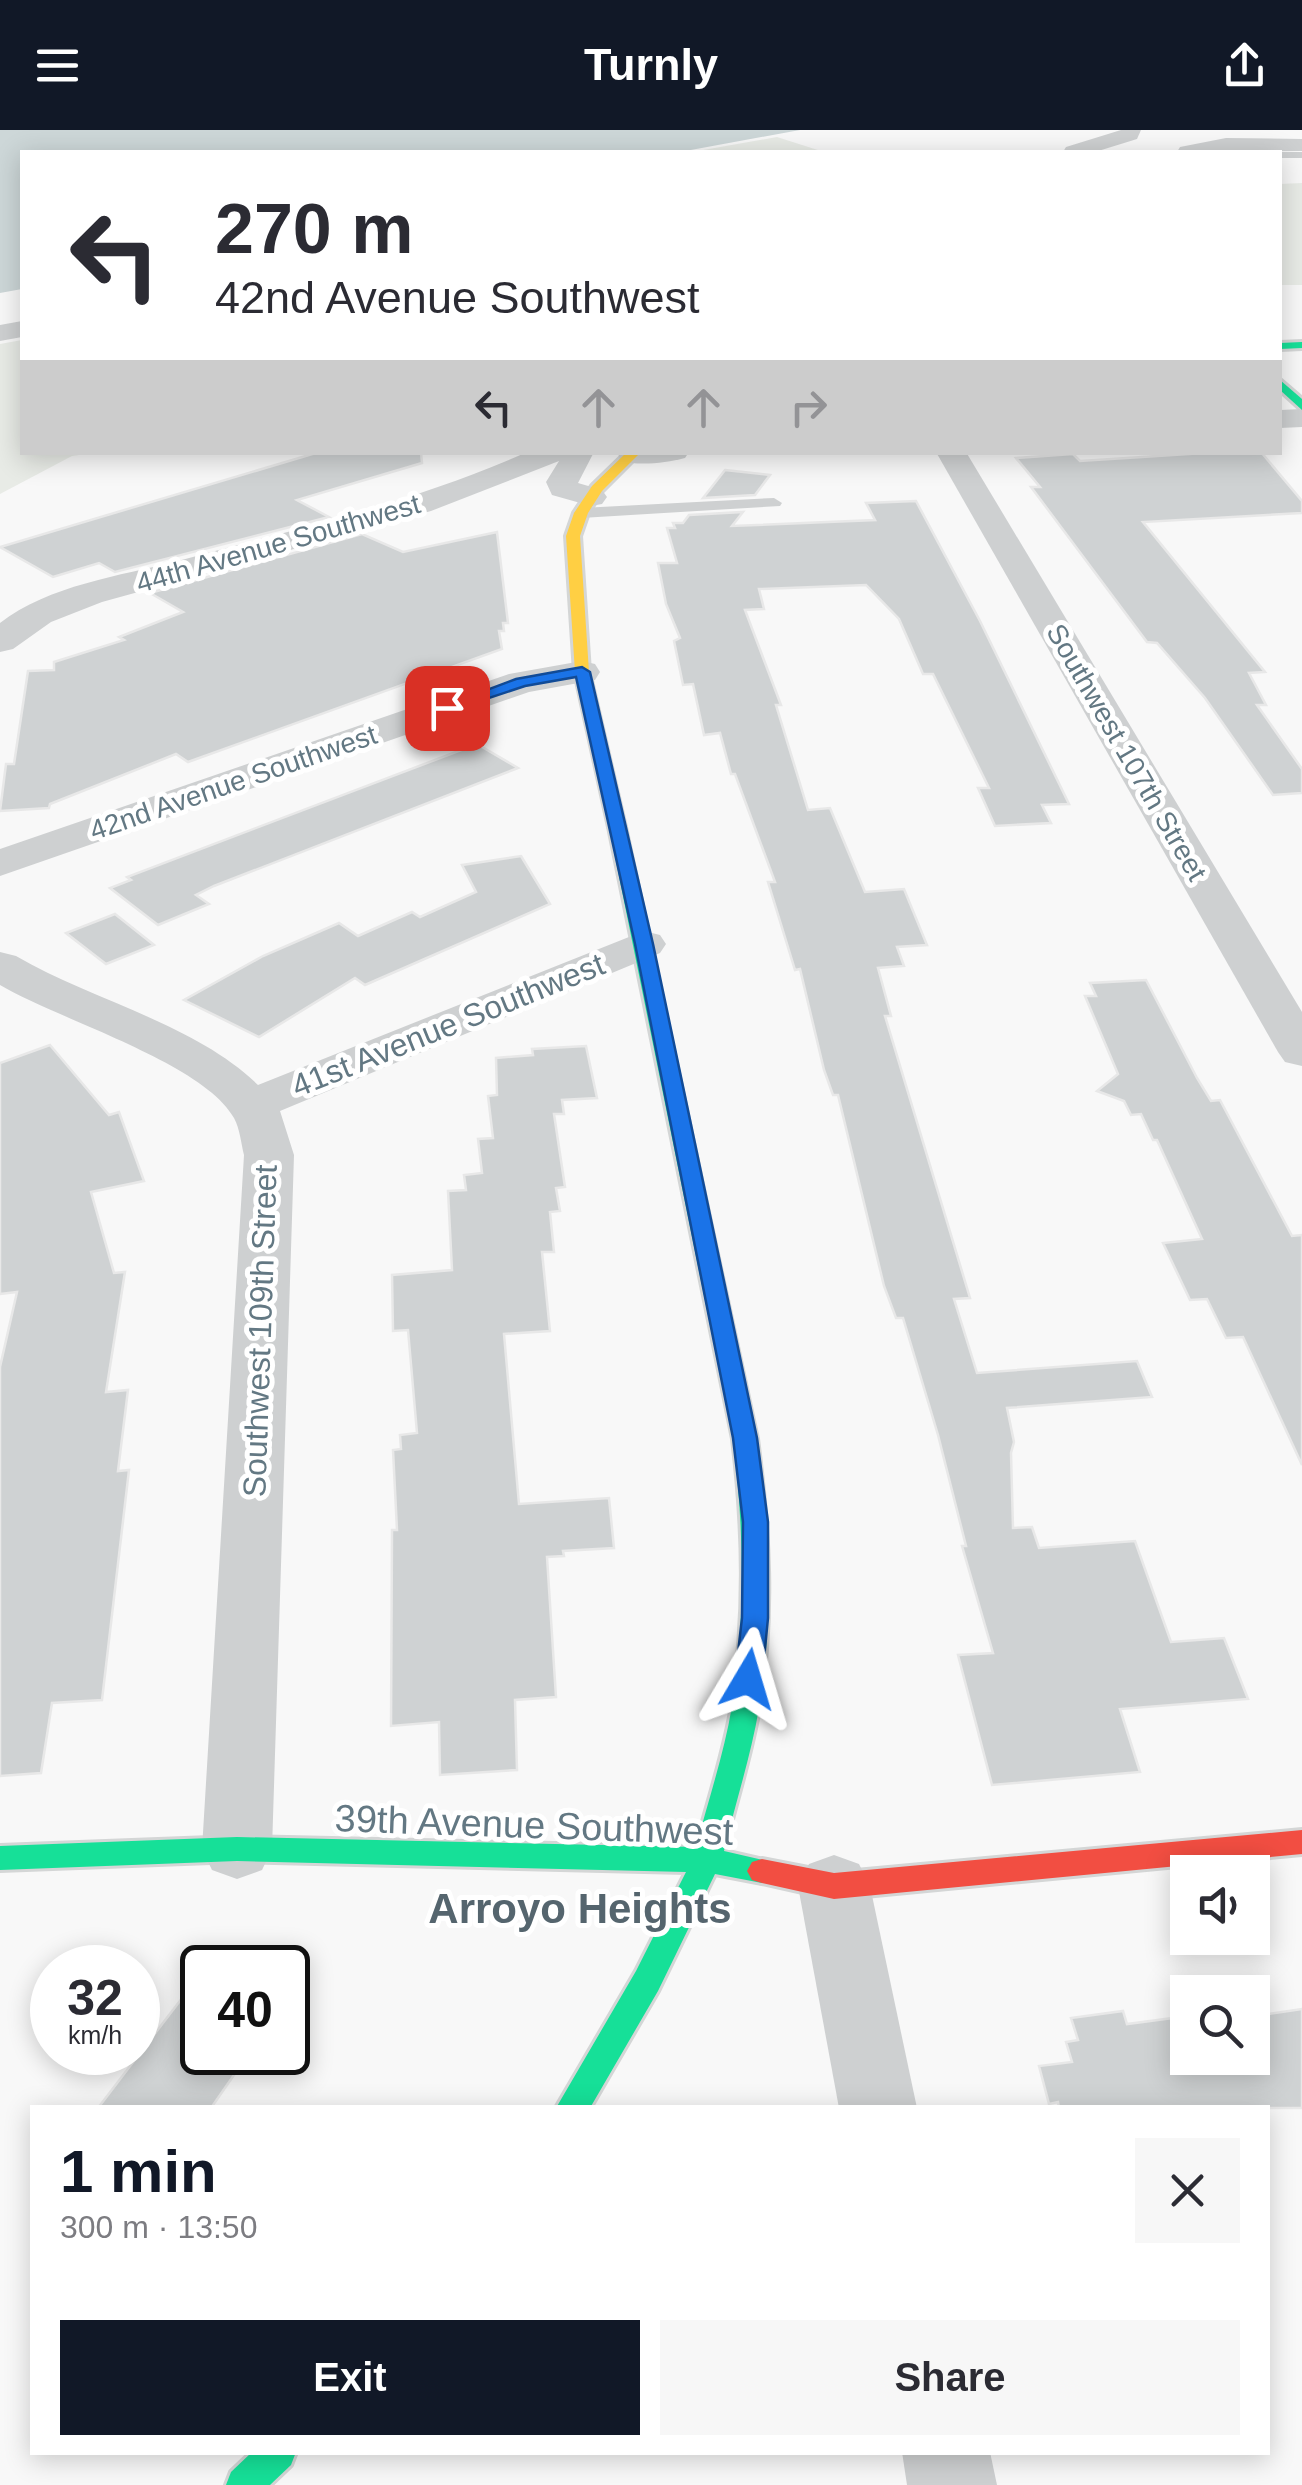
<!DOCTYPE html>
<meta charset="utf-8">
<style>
body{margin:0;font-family:Arial,sans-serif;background:#f7f7f7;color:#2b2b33;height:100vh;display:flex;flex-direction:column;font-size:38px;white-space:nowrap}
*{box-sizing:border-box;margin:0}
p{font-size:32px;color:#7c7c81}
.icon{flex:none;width:55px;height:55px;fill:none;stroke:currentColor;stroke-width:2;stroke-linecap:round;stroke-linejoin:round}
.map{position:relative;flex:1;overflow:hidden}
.sheet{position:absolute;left:30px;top:1975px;width:1240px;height:350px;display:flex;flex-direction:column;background:#fff;border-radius:0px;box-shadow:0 5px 25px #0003}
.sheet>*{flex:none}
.hud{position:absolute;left:20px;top:20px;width:1262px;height:305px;border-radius:0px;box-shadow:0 5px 25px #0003;background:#fff;color:#2b2b33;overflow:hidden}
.buttons{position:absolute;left:1170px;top:1725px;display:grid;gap:20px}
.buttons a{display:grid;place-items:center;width:100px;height:100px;border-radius:0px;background:#fff;box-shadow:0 5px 25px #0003;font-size:50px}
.speed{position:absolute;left:30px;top:1815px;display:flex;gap:20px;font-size:50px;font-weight:700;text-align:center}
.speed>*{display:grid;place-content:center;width:130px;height:130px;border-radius:50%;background:#fff;box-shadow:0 5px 25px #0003;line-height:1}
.speed small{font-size:25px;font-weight:400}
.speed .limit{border:5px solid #111;border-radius:15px;background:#fff;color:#111}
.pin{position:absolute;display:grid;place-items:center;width:85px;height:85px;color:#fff;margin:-42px;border-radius:20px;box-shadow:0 5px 15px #0006}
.me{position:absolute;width:110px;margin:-55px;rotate:7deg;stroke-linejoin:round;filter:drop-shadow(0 0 8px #0008)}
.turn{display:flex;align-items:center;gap:35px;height:210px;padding:0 30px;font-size:45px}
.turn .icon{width:130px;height:130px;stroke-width:2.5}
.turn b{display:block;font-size:70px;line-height:85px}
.lanes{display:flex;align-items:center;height:95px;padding:0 30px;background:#0003;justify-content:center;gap:50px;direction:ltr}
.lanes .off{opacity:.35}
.round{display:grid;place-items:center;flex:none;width:105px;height:105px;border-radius:0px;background:#f7f7f7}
.summary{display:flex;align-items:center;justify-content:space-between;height:170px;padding:0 30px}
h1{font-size:60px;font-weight:700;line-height:75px;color:#111827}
.cta{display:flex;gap:20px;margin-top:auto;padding:20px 30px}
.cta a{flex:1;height:115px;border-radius:0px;background:#111827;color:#fff;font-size:40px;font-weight:700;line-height:115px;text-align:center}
.cta a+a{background:#f7f7f7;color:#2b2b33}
header{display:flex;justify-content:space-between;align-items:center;height:130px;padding:0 30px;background:#111827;color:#fff;font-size:45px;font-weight:700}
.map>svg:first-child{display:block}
.green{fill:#e8ebe6}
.water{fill:#cdd7d8}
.building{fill:#cfd2d3;stroke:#e8e8e8;stroke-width:2.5}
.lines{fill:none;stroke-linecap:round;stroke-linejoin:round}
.fast-casing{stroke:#d4d6d6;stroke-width:6}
.slow-casing{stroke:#d4d6d6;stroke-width:6}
.jam-casing{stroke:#d4d6d6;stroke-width:6}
.lane{fill:#ced0d1;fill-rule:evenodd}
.street{fill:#ced0d1;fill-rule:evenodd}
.fast{fill:#16e098;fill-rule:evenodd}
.slow{fill:#ffcf43;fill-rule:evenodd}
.jam{fill:#f24e42;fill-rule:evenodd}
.route{fill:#1a73e8;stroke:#114b97;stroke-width:2.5}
.labels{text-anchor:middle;stroke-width:10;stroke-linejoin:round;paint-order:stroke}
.far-street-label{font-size:28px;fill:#637883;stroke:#fff}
.street-label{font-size:32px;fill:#637883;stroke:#fff}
.near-street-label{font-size:38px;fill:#637883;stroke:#fff}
.near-neighbourhood-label{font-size:42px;font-weight:bold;fill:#55656e;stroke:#fff}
</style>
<header><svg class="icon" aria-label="menu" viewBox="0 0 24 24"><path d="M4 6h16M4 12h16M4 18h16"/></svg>Turnly<svg class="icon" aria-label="share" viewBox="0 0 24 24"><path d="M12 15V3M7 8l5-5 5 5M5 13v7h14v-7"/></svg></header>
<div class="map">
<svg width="1302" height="2355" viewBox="0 0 1302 2355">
<rect width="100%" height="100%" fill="#f8f8f8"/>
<g class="green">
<path d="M777,7l47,15h-132z"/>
<path d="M1302,53v102h-22v-101z"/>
<path d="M22,210v112l71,1 -21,3 -72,38v-150z"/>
</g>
<path class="water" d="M0,0h800l-120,22h-658v137l-22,4z"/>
<g class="building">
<path d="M319,322h102l1,11 -125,37 32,17 -214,55 -16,-9 -46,14 -53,-30z"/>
<path d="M1220,322h41l41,49v12l-159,9 122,150 -16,1 17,32h-9l45,64v24l-29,2 -68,-97 -48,-55 -10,-1 -116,-155h9l-24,-29 57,-4 7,7z"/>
<path d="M725,340l45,5 -15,20 -52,3z"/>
<path d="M916,371l64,120 89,183 -27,1 9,18 -56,3 -17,-38h11l-56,-114h-10l-24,-55 -33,-34 -107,4 5,20 -19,1 36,95h-5l32,105 22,-2 35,84 39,-3 23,56 -30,2 7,19 -26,2 13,48h-6l85,282 -16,1 23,74 160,-12 15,36 -145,11 7,34 -3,11 2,75 19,-1 7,21 96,-7 36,101 53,-4 24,61 -128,10 20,63 -148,13 -34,-130 35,-2 -31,-107h4l-28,-111 -35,-117h-7l-12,-32 -46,-191h-5l-9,-25 -24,-101 -5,1 -27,-88h7l-40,-108h-4l-11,-41 -16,2 -11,-51 -10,1 -9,-44 6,-3 -14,-34 -8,-41h19l-10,-35h8l-2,-5h10l6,-8 54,-3 -11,14 143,-6 -9,-17z"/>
<path d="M497,402l11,91h-5l1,8h-5l3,18 -314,113 -12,-8 -126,50 -1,4 -49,3 6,-47h8l14,-93 26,-1v-8l70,-22 -5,-3 64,-25 -33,-19 212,-59 41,18z"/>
<path d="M477,614l41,24 -304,118 -18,9 13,9 -51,21 -48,-37 21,-8 -4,-3z"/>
<path d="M521,726l29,48 -185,81 -10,-7 -96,59 -75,-37 79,-44 76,-33 19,13 54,-24 8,5 56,-25 -14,-27z"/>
<path d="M115,784l39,31 -48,19 -40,-31z"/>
<path d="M1146,850l51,98 14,23 9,-1 72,136 10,-1v230l-59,-128 -17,1 -19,-39 -17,1 -27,-57 39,-4 -45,-99h-4l-12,-26 -10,1 -7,-14 -27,-10 21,-17 -33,-78h11l-6,-13z"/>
<path d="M50,915l59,70 10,-3 25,69 -53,11 23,81 11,-1 -19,120 22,-2 -10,81 11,-1 -27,230 -50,3 -11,70 -41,3v-409l17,-75 -17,2v-231z"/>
<path d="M586,916l11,52 -35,2 2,14h-10l11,73 -9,1 4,23 -10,1 4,40h-12l8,79 -46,3 15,170 90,-6 5,50 -51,3 1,5 -17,1 9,140 -41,3 2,70 -77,5 -1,-53 -48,4 1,-196h5l-4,-80 8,-1 -1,-14 17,-2 -9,-103 -15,1 -1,-56 60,-5 -4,-79 18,-1 -2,-15 18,-2 -4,-34 15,-1 -5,-42 9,-1 -1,-37 37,-3 -1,-6z"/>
<path d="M202,1842v80h48l-39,56h-113z"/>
<path d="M1252,1877h6l3,8 41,-6v99h-243l-1,-6 -9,2 -10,-38 33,-4 -6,-20 12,-2 -7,-22 52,-7 4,13 61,-8v42h64z"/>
</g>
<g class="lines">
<defs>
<g id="fast">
<path d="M1302,212v6l-22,1v-6z"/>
<path d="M1280,250l22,19v11l-22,-20z"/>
<path d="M617,692l8,5 132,612c12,90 17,179 2,269 -8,48 -24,96 -35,143l48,11 5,9 -5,9 -10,3 -47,-9 -57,117 -68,117h-34l80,-137 50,-99 -449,-11 -237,9v-24l237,-9 459,10c12,-46 28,-93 36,-141 14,-91 12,-176 1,-267l-124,-612z"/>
<path d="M252,2322h44l-5,13 -21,20h-44l5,-13z"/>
</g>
<path id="slow" d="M627,322h14l-39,39 -14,22 -8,23 9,136 36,155 -8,5 -8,-5 -34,-155 -9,-136 8,-23 18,-27z"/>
<path id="jam" d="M1302,1700v24l-468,45 -72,-16 -10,-3 -5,-9 5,-9 10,-3 72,14z"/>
</defs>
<use href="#fast" class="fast-casing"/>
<use href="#slow" class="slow-casing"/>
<use href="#jam" class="jam-casing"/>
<g class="lane">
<path d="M1277,22h25v6h-22z"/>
<path d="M774,368l8,5 -2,3 -199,12 -8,-5 8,-5z"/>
</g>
<g class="street">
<path d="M1121,0h20l-4,9 -42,13h-32l3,-5z"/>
<path d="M1226,8l76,1v12l-125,1 3,-5z"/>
<path d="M22,191v16l-22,4v-16z"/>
<path d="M1302,279v18l-22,1v-18z"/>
<path d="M527,322h67l-16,31 24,7 5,7 -5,7 -11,2 -39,-11 -6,-13 13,-21 -128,50 -329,91 -51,20 -38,27 -13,3v-29c49,-38 120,-47 178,-62 118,-32 237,-59 349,-109z"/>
<path d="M618,322h71l-4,6c-20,5 -45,8 -65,3z"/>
<path d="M936,322h30l336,560v54l-17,-4 -7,-10z"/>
<path d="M582,531l13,3 5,8 -5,8 -66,12 -529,184v-27l509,-175z"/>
<path d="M644,801l16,4 6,9 -6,9 -380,158 14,44 -22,694 -10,21 -25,9 -25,-9 -10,-21 42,-694c-3,-12 -4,-26 -10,-37 -30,-55 -177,-99 -234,-133v-33l16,4c75,44 180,68 242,129z"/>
<path d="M834,1725l25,9 11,22 47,222h-78l-41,-222 11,-22z"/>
<path d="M902,2322h88l7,33h-90z"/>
</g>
<use href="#fast" class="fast"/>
<use href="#slow" class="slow"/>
<use href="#jam" class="jam"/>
</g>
<path class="route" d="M582,537l8,5 63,272 104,494 11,84v96l-6,61 -4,7 -10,3 -9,-3 -4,-7 7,-61 1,-96 -10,-84 -98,-494 -59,-267 -51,9 -78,26 -8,-4 77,-29z"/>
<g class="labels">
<g class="far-street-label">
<text transform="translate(278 413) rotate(-16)" y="10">44th Avenue Southwest</text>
<text transform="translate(1127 622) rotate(60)" y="10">Southwest 107th Street</text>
<text transform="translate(233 652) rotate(-19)" y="10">42nd Avenue Southwest</text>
</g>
<g class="street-label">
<text transform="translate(448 895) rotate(-22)" y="11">41st Avenue Southwest</text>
<text transform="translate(260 1201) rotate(-88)" y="11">Southwest 109th Street</text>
</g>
<g class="near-street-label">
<text transform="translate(534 1695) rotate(2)" y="13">39th Avenue Southwest</text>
</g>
<g class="near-neighbourhood-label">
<text x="580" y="1793">Arroyo Heights</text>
</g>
</g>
</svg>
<div class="buttons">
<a><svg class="icon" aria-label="sound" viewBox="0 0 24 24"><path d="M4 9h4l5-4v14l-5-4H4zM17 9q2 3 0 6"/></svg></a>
<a><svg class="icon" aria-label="search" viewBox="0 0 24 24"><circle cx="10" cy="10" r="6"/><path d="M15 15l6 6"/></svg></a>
</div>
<div class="speed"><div>32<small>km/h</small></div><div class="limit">40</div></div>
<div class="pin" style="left:447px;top:578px;background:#d93025"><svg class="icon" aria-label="arrive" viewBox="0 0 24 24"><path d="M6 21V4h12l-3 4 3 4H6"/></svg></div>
<svg class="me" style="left:748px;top:1549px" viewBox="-20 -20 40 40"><path d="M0-17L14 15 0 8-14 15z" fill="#1a73e8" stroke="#fff" stroke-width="4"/></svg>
<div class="hud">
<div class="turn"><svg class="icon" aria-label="left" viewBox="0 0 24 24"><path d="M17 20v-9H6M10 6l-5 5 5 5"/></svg><div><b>270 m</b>42nd Avenue Southwest</div></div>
<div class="lanes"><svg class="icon" aria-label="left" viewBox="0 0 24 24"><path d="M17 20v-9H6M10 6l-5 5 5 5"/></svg><svg class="icon off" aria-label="ahead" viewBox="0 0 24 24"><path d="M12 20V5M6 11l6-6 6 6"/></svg><svg class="icon off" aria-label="ahead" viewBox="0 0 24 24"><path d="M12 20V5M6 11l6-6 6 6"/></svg><svg class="icon off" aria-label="right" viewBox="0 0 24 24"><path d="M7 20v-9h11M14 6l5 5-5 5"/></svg></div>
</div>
<section class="sheet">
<div class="summary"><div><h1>1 min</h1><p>300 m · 13:50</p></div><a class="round"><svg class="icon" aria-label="close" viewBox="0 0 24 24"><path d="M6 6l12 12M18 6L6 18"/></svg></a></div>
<div class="cta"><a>Exit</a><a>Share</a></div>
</section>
</div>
